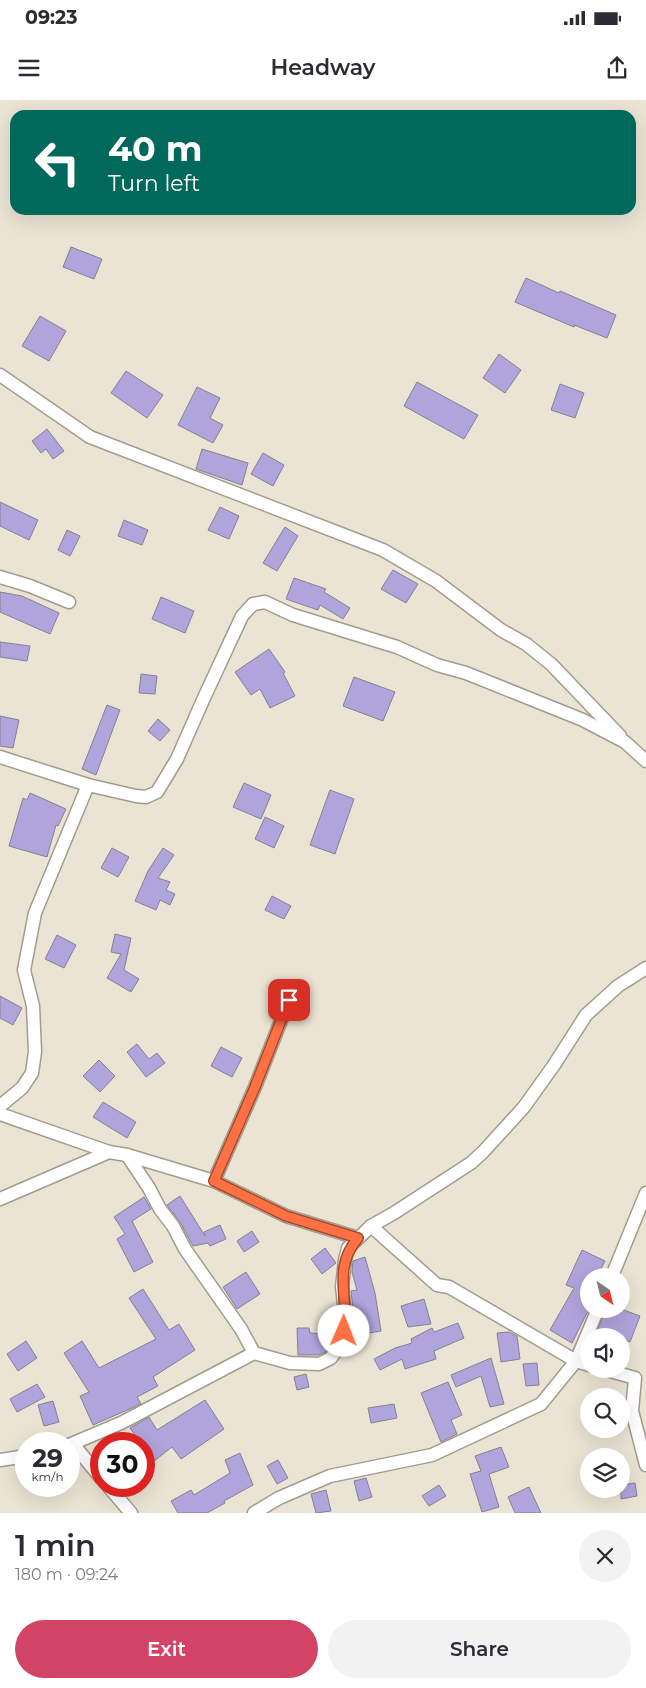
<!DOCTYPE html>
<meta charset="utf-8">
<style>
body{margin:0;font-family:Montserrat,sans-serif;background:#f2f2f3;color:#2b2b33;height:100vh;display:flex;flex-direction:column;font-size:19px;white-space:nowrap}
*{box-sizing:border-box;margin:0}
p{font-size:16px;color:#7c7c81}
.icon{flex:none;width:28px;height:28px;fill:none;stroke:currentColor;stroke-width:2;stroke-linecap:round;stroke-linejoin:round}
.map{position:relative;height:1413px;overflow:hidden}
.sheet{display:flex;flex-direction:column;background:#fff;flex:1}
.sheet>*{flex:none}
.top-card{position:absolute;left:10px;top:10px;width:626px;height:105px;border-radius:15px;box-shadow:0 5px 20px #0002;background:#00695c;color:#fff;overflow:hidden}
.needle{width:32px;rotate:145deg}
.buttons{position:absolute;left:580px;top:1168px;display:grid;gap:10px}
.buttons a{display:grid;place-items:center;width:50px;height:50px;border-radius:50%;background:#fff;box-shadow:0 5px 20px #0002;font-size:25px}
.speed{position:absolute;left:15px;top:1332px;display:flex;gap:10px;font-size:25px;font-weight:700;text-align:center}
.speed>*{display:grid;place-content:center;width:65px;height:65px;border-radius:50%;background:#fff;box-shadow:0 5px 20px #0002;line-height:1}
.speed small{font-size:12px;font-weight:400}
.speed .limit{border:8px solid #d22;background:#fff;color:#111}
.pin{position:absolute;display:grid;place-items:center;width:42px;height:42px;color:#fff;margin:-21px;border-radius:10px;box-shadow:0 2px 8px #0006}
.me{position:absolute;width:55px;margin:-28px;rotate:1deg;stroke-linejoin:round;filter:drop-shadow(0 0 4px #0008)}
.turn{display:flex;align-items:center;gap:18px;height:105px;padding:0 15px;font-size:22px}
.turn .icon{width:65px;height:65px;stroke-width:2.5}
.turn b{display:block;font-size:35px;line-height:42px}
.round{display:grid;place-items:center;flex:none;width:52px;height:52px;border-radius:26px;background:#f2f2f3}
.head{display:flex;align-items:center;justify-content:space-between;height:85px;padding:0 15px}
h1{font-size:30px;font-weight:600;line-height:38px}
.action{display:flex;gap:10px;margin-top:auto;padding:10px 15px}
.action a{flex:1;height:58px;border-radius:30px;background:#d34366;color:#fff;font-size:20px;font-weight:600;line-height:58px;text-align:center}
.action a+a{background:#f2f2f3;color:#2b2b33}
.status{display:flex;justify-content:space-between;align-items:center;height:35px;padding:0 25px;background:#fff;direction:ltr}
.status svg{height:14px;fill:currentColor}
header{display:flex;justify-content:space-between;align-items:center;height:65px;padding:0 15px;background:#fff;font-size:22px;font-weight:600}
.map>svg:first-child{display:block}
.building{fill:#b0a4dc;stroke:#848190}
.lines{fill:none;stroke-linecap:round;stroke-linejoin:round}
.street-casing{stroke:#a39c8d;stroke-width:15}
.street{stroke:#fff;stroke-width:12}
.route-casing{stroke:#a6492c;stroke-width:12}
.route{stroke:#ff7043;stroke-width:9}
</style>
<div class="status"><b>09:23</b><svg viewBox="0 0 49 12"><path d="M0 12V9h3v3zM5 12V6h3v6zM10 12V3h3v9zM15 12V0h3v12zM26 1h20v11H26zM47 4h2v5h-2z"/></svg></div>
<header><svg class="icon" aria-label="menu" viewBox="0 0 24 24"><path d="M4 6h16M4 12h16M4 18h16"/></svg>Headway<svg class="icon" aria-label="share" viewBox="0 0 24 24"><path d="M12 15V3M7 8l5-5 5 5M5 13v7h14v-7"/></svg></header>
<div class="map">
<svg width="646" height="1413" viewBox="0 0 646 1413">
<rect width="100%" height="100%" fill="#ebe4d4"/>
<g class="building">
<path d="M71,147l31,12 -8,20 -31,-12z"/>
<path d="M526,178l33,15 1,-2 56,24 -9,23 -33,-13v2l-59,-25z"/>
<path d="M40,216l26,15 -17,30 -27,-15z"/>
<path d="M499,254l22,16 -16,23 -22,-15z"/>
<path d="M126,271l37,24 -16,23 -36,-25z"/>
<path d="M417,282l61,33 -14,24 -60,-33z"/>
<path d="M560,284l24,9 -9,25 -24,-8z"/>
<path d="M197,287l23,11 -10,20 13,7 -10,18 -35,-18z"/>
<path d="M47,329l17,22 -11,8 -7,-10 -5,4 -9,-12z"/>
<path d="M202,349l46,14 -6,22 -46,-16z"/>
<path d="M263,353l21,12 -11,21 -22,-12z"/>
<path d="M0,402l38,18 -9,20 -29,-14z"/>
<path d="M220,407l19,9 -10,23 -21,-9z"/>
<path d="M124,420l24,10 -6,15 -24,-9z"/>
<path d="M285,427l13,9 -21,35 -14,-8z"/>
<path d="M67,430l13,6 -10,20 -12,-6z"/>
<path d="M393,470l25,14 -12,19 -25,-14z"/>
<path d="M294,478l32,11 -2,3 26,16 -7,11 -23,-14 -2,5 -32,-11z"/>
<path d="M0,492l22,4 37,17 -9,21 -50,-22z"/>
<path d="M161,497l33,14 -9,22 -33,-14z"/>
<path d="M0,542l30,4 -3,15 -27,-4z"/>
<path d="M269,549l16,23 -2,1 12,23 -25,12 -10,-19 -9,6 -16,-23z"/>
<path d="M141,574l16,2 -2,18 -16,-1z"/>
<path d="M354,577l41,15 -12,29 -40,-15z"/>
<path d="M107,605l13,5 -24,65 -14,-6z"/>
<path d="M0,616l19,4 -6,28 -13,-2z"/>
<path d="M158,619l12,11 -10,11 -12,-10z"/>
<path d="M244,683l27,12 -10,24 -28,-12z"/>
<path d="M330,690l24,9 -19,55 -25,-9z"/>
<path d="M30,693l36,16 -8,17 -2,-1 -9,32 -38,-11 14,-48 4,2z"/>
<path d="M265,717l19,9 -10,22 -19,-9z"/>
<path d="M112,748l17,9 -11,20 -17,-9z"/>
<path d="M163,748l11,7 -16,23 12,4 -4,8 9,4 -5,11 -10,-5 -4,10 -21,-9 13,-30z"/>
<path d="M272,796l19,10 -7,13 -19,-9z"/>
<path d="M115,834l16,4 -7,32 15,9 -8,13 -24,-14 14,-24 -10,-2z"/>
<path d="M57,835l19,10 -12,23 -19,-9z"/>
<path d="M0,896l22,12 -9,17 -13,-7z"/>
<path d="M137,944l12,15 8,-6 8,10 -19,14 -19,-25z"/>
<path d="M221,947l21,11 -10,19 -21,-11z"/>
<path d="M99,960l16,16 -15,16 -17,-16z"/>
<path d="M103,1002l33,20 -9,16 -34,-21z"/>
<path d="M180,1096l25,40 -1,-4 16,-7 6,14 -16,7 -2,-3 -15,3 -13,-24 -13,-17z"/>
<path d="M144,1097l7,12 -19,12 21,41 -19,10 -17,-33 8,-5 -11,-17z"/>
<path d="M252,1131l7,11 -15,10 -7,-11z"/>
<path d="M325,1148l11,15 -14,11 -11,-15z"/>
<path d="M582,1150l23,11 -8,15h-8v33l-17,34 -22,-13 24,-42 -8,-3z"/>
<path d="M365,1157l10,36 6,38 -25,4 -5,-44 6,-1 -5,-18 1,-11z"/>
<path d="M246,1172l14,22 -23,15 -14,-22z"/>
<path d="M143,1189l26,41 10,-6 16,26 -42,27 5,9 -21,11 4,7 -48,21 -13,-29 9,-4 -25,-39 18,-12 17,27 57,-29 -27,-41z"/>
<path d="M424,1199l7,25 -23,3 -7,-21z"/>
<path d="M606,1209h15l19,7 -10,26 -9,-4v-2h-5l-18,-7z"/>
<path d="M458,1223l6,15 -30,13 2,8 -31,10 -3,-10 -22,11 -6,-11 21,-11 17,-5 -1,-4 21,-11 2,4z"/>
<path d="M297,1228h12l1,5 18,1v15l-2,3 -8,3h-20z"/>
<path d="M509,1232l8,4 3,23 -19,3 -4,-29z"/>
<path d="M26,1241l11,17 -19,13 -11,-17z"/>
<path d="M491,1258l13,46 -14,3 -9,-31 -25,11 -5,-12z"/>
<path d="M537,1263l2,22 -13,1 -3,-22z"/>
<path d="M306,1274l3,13 -12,3 -3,-13z"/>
<path d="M448,1282l14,33 -11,5 6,14 -16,8 -20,-49z"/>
<path d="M37,1284l8,13 -28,15 -7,-13z"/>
<path d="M205,1300l19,29 -43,30 -9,-12 -28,22v-25h-21l12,-9 -5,-7 19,-11 8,13z"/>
<path d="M53,1301l6,21 -15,4 -6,-21z"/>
<path d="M394,1304l3,14 -26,5 -3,-15z"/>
<path d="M501,1347l8,20 -20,7 10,33 -17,5 -12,-38 11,-3 -6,-15z"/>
<path d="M240,1353l13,32 -29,16 1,2 -18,10h-29l-7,-12 20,-11 3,5 36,-22 -5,-13z"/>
<path d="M278,1360l10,18 -11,6 -10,-18z"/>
<path d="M366,1378l6,19 -13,4 -5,-20z"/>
<path d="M635,1383l2,13 -16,3v-14z"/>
<path d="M439,1385l7,11 -17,10 -7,-10z"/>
<path d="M529,1387l12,26h-26l-7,-16z"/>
<path d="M326,1390l5,21 -15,2 -5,-19z"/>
</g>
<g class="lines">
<defs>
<g id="street">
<path d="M0,275l90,62 293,113 53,31 65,49 25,14 25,20 69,72"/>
<path d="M0,477l30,9 39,16"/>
<path d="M0,657l88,28 48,11 10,1 11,-5 20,-33 26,-59 39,-84 11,-12 12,-2 28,13 104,32 40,18 29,8 117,47 42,22 21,19"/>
<path d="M0,1006l22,-18 10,-15 3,-21 -2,-46 -9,-36 11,-57 53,-128"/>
<path d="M0,1014l109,38 18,3 87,26 72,35 72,22"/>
<path d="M127,1055l22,33 11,21 13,17 12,23 56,80 13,24"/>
<path d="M214,1081l41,-94 34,-87"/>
<path d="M0,1099l109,-47"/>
<path d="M371,1126l66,59 12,2 127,74 13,4"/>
<path d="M612,1176l34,-83"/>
<path d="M603,1269l32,9 -3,33 14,54"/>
<path d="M73,1344l28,34"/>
<path d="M69,1345l52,-22 133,-70 36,10 29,1 12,-6 12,-17 3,-20 -4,-34 3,-27 3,-12 23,-22 23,-13 77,-50 12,-11 41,-45 30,-42 32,-50 32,-29 28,-18"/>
<path d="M0,1360l26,-4"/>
<path d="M108,1386l23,27"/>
<path d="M254,1413l25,-15 51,-22 102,-21 109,-51 35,-43 22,-52"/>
</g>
</defs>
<use href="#street" class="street-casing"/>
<use href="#street" class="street"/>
</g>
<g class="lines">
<defs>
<path id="route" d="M289,900l-34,87 -41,94 72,35 72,22c-26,30 -9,59 -14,93"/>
</defs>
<use href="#route" class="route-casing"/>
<use href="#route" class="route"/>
</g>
</svg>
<div class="buttons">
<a><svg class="needle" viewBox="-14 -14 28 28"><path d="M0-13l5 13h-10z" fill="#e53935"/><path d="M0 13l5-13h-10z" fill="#7c7c81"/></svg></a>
<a><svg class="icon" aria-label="sound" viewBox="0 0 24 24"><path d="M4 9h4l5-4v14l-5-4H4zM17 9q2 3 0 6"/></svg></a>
<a><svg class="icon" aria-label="search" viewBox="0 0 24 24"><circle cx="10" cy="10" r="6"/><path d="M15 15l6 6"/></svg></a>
<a><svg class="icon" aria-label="layers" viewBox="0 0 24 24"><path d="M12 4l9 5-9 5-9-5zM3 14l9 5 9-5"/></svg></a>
</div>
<div class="speed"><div>29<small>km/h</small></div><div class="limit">30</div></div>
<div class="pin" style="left:289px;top:900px;background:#d93025"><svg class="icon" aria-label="arrive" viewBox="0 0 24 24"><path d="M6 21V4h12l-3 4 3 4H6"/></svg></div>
<svg class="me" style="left:344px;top:1231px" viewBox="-20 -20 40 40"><circle r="19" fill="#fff"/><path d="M0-13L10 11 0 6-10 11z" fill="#ff7043"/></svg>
<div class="top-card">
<div class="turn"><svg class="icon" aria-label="left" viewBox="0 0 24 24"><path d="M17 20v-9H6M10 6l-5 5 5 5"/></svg><div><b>40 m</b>Turn left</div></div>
</div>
</div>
<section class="sheet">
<div class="head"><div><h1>1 min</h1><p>180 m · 09:24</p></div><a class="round"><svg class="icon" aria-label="close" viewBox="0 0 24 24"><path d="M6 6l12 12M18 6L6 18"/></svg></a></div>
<div class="action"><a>Exit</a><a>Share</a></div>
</section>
